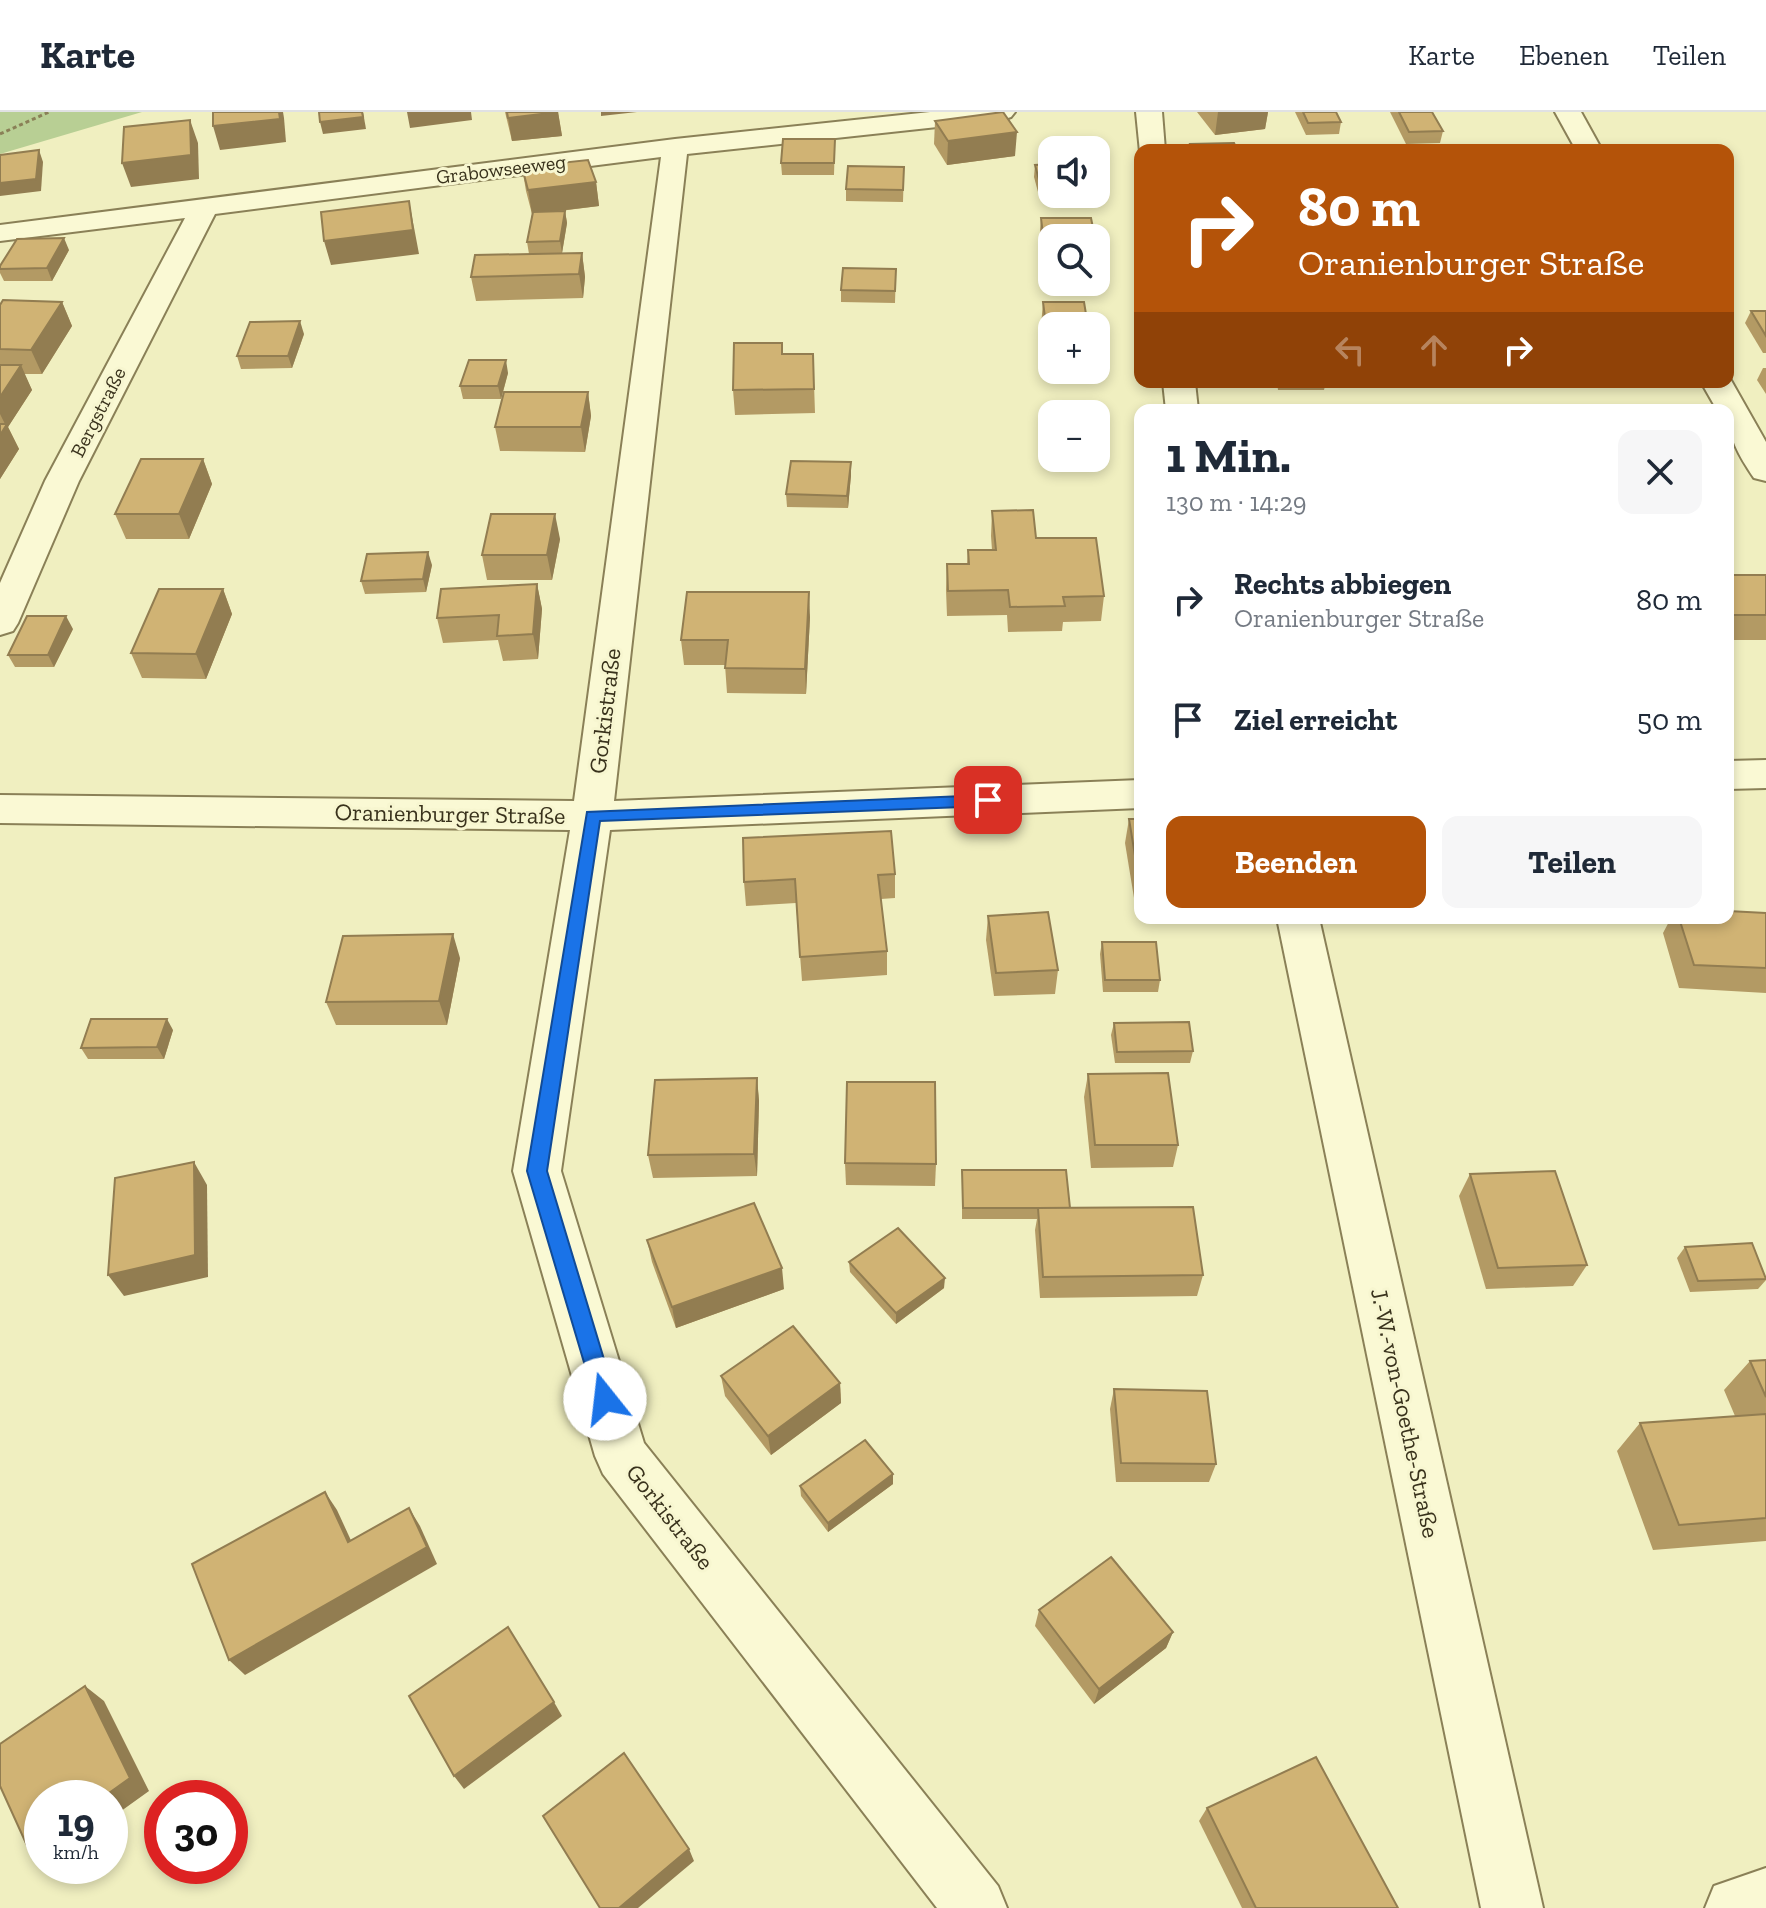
<!DOCTYPE html>
<html lang="de">
<meta charset="utf-8">
<style>
body{margin:0;font-family:"Zilla Slab",serif;background:#f6f6f7;color:#1f2937;height:100vh;display:flex;flex-direction:column;font-size:30px;white-space:nowrap}
*{box-sizing:border-box;margin:0}
p{font-size:26px;color:#747a83}
.icon{flex:none;width:44px;height:44px;fill:none;stroke:currentColor;stroke-width:2;stroke-linecap:round;stroke-linejoin:round}
.map{position:relative;flex:1;overflow:hidden}
.sheet{position:absolute;left:1134px;top:292px;width:600px;height:520px;display:flex;flex-direction:column;background:#fff;border-radius:16px;box-shadow:0 4px 12px #0003}
.sheet>*{flex:none}
.banner{position:absolute;left:1134px;top:32px;width:600px;height:244px;border-radius:16px;box-shadow:0 4px 12px #0003;background:#b45309;color:#fff;overflow:hidden}
.buttons{position:absolute;left:1038px;top:24px;display:grid;gap:16px}
.buttons a{display:grid;place-items:center;width:72px;height:72px;border-radius:16px;background:#fff;box-shadow:0 4px 12px #0003;font-size:40px}
.speed{position:absolute;left:24px;top:1668px;display:flex;gap:16px;font-size:40px;font-weight:700;text-align:center}
.speed>*{display:grid;place-content:center;width:104px;height:104px;border-radius:50%;background:#fff;box-shadow:0 4px 12px #0003;line-height:1}
.speed small{font-size:20px;font-weight:400}
.speed .limit{border:12px solid #d22;background:#fff;color:#111}
.pin{position:absolute;display:grid;place-items:center;width:68px;height:68px;color:#fff;margin:-34px;border-radius:16px;box-shadow:0 4px 12px #0006}
.me{position:absolute;width:88px;margin:-44px;rotate:344deg;stroke-linejoin:round;filter:drop-shadow(0 0 6px #0008)}
.turn{display:flex;align-items:center;gap:28px;height:168px;padding:0 32px;font-size:36px}
.turn .icon{width:104px;height:104px;stroke-width:2.5}
.turn b{display:block;font-size:56px;line-height:68px}
.lanes{display:flex;align-items:center;height:76px;padding:0 32px;background:#0003;justify-content:center;gap:40px;direction:ltr}
.lanes .off{opacity:.35}
.round{display:grid;place-items:center;flex:none;width:84px;height:84px;border-radius:16px;background:#f6f6f7}
.summary{display:flex;align-items:center;justify-content:space-between;height:136px;padding:0 32px}
h1{font-size:48px;font-weight:700;line-height:60px}
.action{display:flex;gap:16px;margin-top:auto;padding:16px 32px}
.action a{flex:1;height:92px;border-radius:16px;background:#b45309;color:#fff;font-size:32px;font-weight:700;line-height:92px;text-align:center}
.action a+a{background:#f6f6f7;color:#1f2937}
ul{padding:0;list-style:none}
li{display:flex;align-items:center;gap:24px;height:120px;padding:0 32px}
li div{flex:1}
li b{display:block;font-size:30px}
li em{font-style:normal}
header{display:flex;align-items:center;gap:48px;box-sizing:border-box;height:112px;padding:0 40px;background:#fff;border-bottom:2px solid #e0e1e3}
header strong{font-size:38px}
nav{display:flex;gap:44px;margin-inline-start:auto;font-size:28px}
.map>svg:first-child{display:block}
.green{fill:#b8cf94}
.lines{fill:none;stroke-linecap:round;stroke-linejoin:round}
.minor-casing{stroke:#8a8057;stroke-width:4}
.path{stroke:#8a8057;stroke-width:3;stroke-dasharray:4 3;stroke-linecap:butt}
.minor{fill:#faf9d4;fill-rule:evenodd}
.wall{fill:#b39a64}
.shaded-wall{fill:#927d51}
.building{fill:#d0b374;stroke:#927d51;stroke-width:2}
.route{fill:#1a73e8;stroke:#114b97;stroke-width:2}
.labels{text-anchor:middle;stroke-width:6;stroke-linejoin:round;paint-order:stroke}
.far-street-label{font-size:20px;fill:#39321c;stroke:#f7f6d0}
.street-label{font-size:24px;fill:#39321c;stroke:#f7f6d0}
</style>
<header>
<strong>Karte</strong>
<nav><a>Karte</a><a>Ebenen</a><a>Teilen</a></nav>
</header>
<div class="map">
<svg width="1766" height="1796" viewBox="0 0 1766 1796">
<rect width="100%" height="100%" fill="#f0efc0"/>
<path class="green" d="M0,0h142l-142,42z"/>
<g class="lines">
<defs>
<g id="minor">
<path d="M930,0h85l-4,5 -9,3 -315,34 -73,647 526,-21v28l-530,22 -49,341 83,272 354,443 9,22h-70l-334,-434 -8,-18 -82,-285 57,-341 -570,-7v-28l574,6 87,-644 -446,57 -136,267 -61,142 -5,8 -13,4v-52l45,-102 140,-263 -185,23v-16l675,-86z"/>
<path d="M1136,0h26l3,38 -25,2z"/>
<path d="M1555,0h26l21,38h-26z"/>
<path d="M1728,263l38,67v39l-12,-3c-15,-22 -26,-41 -26,-68h-11l-16,-28h27z"/>
<path d="M1163,270h32l3,28h-32z"/>
<path d="M1766,648v28l-38,1v-28z"/>
<path d="M1277,806h42l224,990h-62z"/>
<path d="M1766,1756v40h-61l9,-22z"/>
</g>
</defs>
<use href="#minor" class="minor-casing"/>
<path class="path" d="M0,22l49,-22"/>
<use href="#minor" class="minor"/>
</g>
<g class="wall">
<path d="M505,0h53l4,24 -50,5z"/>
<path d="M1197,0h71l-3,17 -50,6z"/>
<path d="M1295,0h41l5,10 -2,12 -33,1z"/>
<path d="M1390,0h42l11,19 -3,12 -34,1z"/>
<path d="M935,9l80,35 -68,9 -13,-21z"/>
<path d="M835,27l-1,36h-52l-1,-12z"/>
<path d="M1052,52v27l-14,1 -4,-15 1,-12z"/>
<path d="M522,55l74,15 3,24 -47,6 13,-1 2,12 -5,30h20l3,24 -2,21 -107,3 -5,-24 58,-23 -2,-12 5,-28 -6,-23z"/>
<path d="M904,55l-1,35 -57,-1v-12z"/>
<path d="M1041,106l11,20v17h-9l-3,-25z"/>
<path d="M69,138l-17,31h-48l-4,-8v-7z"/>
<path d="M896,157l-1,34 -54,-1v-12z"/>
<path d="M62,190l10,24 -30,48h-18l8,16 -24,37 11,22 -19,30v-174z"/>
<path d="M1043,190l9,24v44h39l-1,10 -42,1 -7,-55z"/>
<path d="M1751,199h15v42h-3l-18,-30z"/>
<path d="M304,222l-12,34 -51,1 -4,-13z"/>
<path d="M782,231l1,11h30l2,59 -80,2 -2,-25z"/>
<path d="M1763,256h3v26l-9,-14z"/>
<path d="M508,261l-7,26h-38l-3,-13z"/>
<path d="M1277,270h49l-2,8h-46z"/>
<path d="M1605,270h43l-1,3h-37z"/>
<path d="M588,280l3,24 -6,36 -85,-1 -5,-24z"/>
<path d="M203,347l9,25 -23,55h-63l-11,-25z"/>
<path d="M851,350v13l-3,33 -61,-1 -1,-13z"/>
<path d="M992,399l44,27 68,58 -3,25 -38,1 -1,9 -54,1 -1,-17 -60,1 -1,-26 1,-26h20l1,-14h24l-1,-14z"/>
<path d="M560,427l-8,41h-65l-5,-25z"/>
<path d="M432,453l-6,27 -61,2 -4,-13z"/>
<rect x="1728" y="463" width="38" height="65"/>
<path d="M537,472l5,25 -4,50 -35,2 -5,-21 -55,3 -6,-25z"/>
<path d="M223,477l9,25 -26,65 -64,-1 -11,-25z"/>
<path d="M810,505l-4,77 -79,-1 -2,-28h-41l-3,-25z"/>
<path d="M73,517l-19,38h-39l-7,-12z"/>
<path d="M1129,707h11v91h-4l-11,-67z"/>
<path d="M895,762v24l-14,1 6,52v24l-85,6 -6,-78 -50,3 -2,-24z"/>
<path d="M1766,801v80l-87,-5 -16,-55 8,-15h57z"/>
<path d="M988,804l70,54 -3,24 -61,2 -8,-56z"/>
<path d="M1102,830l58,38 -2,12h-55l-3,-38z"/>
<path d="M460,846l-13,67h-111l-10,-23z"/>
<path d="M1114,911l79,28 -3,12h-75l-4,-28z"/>
<path d="M173,918l-9,29h-76l-7,-11z"/>
<path d="M1088,962l90,71 -5,22 -82,1 -7,-71z"/>
<path d="M757,966l2,23 -2,75 -104,2 -5,-23z"/>
<path d="M845,1051l91,1 -1,22 -89,-1z"/>
<path d="M962,1058l108,38 133,67 -6,21 -157,2 -5,-68 2,-11h-75z"/>
<path d="M1470,1062l117,91 -14,21 -87,3 -27,-93z"/>
<path d="M647,1128l137,49 -108,39 -24,-66z"/>
<path d="M1685,1135l81,30v3l-8,9 -68,3 -13,-34z"/>
<path d="M849,1150l95,26 -48,36 -46,-52z"/>
<path d="M1766,1248v181l-113,9 -36,-99 23,-28 95,-7 -11,-26 26,-29z"/>
<path d="M721,1264l119,7 1,20 -70,52 -46,-59z"/>
<path d="M1114,1277l102,75 -7,18h-93l-6,-73z"/>
<path d="M893,1372l-65,48 -27,-36 -1,-10z"/>
<path d="M1039,1498l134,22 -7,16 -72,56 -59,-78z"/>
<path d="M1207,1696l191,100h-156l-43,-87z"/>
</g>
<g class="shaded-wall">
<path d="M279,0h4l1,6 2,24 -66,8 -7,-24z"/>
<path d="M363,0l3,17 -43,5 -3,-12z"/>
<path d="M407,0h64l1,8 -62,8z"/>
<path d="M558,0l4,24 -50,5 -4,-23z"/>
<path d="M601,0h36l-36,4z"/>
<path d="M1218,0h50l-3,17 -50,6z"/>
<path d="M190,8l8,23 1,36 -68,8 -9,-24z"/>
<path d="M1017,20l-2,24 -68,9 1,-24z"/>
<path d="M39,38l4,12 -2,29 -41,5v-13z"/>
<path d="M596,70l3,24 -67,8 -4,-24z"/>
<path d="M409,89l10,53 -88,11 -7,-24z"/>
<path d="M565,99l2,12 -5,30 -2,-12z"/>
<path d="M64,126l5,12 -17,31 -5,-13z"/>
<path d="M582,141l3,24 -2,21 -4,-24z"/>
<path d="M62,190l10,24 -30,48 -11,-24z"/>
<path d="M300,209l4,13 -12,34 -4,-12z"/>
<path d="M506,248l2,13 -7,26 -3,-13z"/>
<path d="M21,253l11,25 -24,37 11,22 -19,30v-44l6,-9 -6,-12v-17z"/>
<path d="M588,280l3,24 -6,36 -4,-25z"/>
<path d="M203,347l9,25 -23,55 -10,-25z"/>
<path d="M851,350v13l-3,33 -1,-12z"/>
<path d="M555,402l5,25 -8,41 -5,-25z"/>
<path d="M428,440l4,13 -6,27 -3,-13z"/>
<path d="M537,472l5,25 -4,50 -5,-25z"/>
<path d="M223,477l9,25 -26,65 -10,-25z"/>
<path d="M809,480l1,25 -4,77 -1,-25z"/>
<path d="M66,504l7,13 -19,38 -6,-12z"/>
<path d="M453,822l7,24 -13,67 -8,-24z"/>
<path d="M167,907l6,11 -9,29 -7,-12z"/>
<path d="M757,966l2,23 -2,75 -3,-22z"/>
<path d="M194,1050l13,23 1,92 -84,19 -16,-21z"/>
<path d="M782,1156l2,21 -108,39 -4,-21z"/>
<path d="M945,1166l-1,10 -48,36v-11z"/>
<path d="M840,1271l1,20 -70,52 -3,-19z"/>
<path d="M893,1362v10l-65,48v-9z"/>
<path d="M325,1380l12,18 23,50 -12,-18z"/>
<path d="M409,1396l11,18 17,38 -192,111 -16,-15z"/>
<path d="M1173,1520l-7,16 -72,56 5,-15z"/>
<path d="M85,1574l19,15 45,90 -39,28v-21h-8z"/>
<path d="M554,1590l8,14 -98,73 -10,-13z"/>
<path d="M42,1729v16l-13,-7z"/>
<path d="M689,1737l5,12 -56,47h-19z"/>
</g>
<g class="building">
<path d="M213,0h66l1,7 -67,7z"/>
<path d="M319,0h43l1,5 -43,5z"/>
<path d="M507,0h51l-50,6z"/>
<path d="M1003,0l14,20 -69,9 -13,-20z"/>
<path d="M1303,0h33l5,10 -33,1z"/>
<path d="M1399,0h33l11,19 -34,1z"/>
<path d="M190,8l1,35 -69,8 2,-36z"/>
<path d="M783,27h52l-1,24h-53z"/>
<path d="M1234,31l3,7h-45l-2,-6z"/>
<path d="M39,38l-3,29 -36,4v-28z"/>
<path d="M588,48l8,22 -68,8 -6,-23z"/>
<path d="M1052,52v15l-13,1 -4,-15z"/>
<path d="M848,54l56,1 -1,23 -57,-1z"/>
<path d="M409,89l4,29 -89,11 -3,-29z"/>
<path d="M565,99l-5,30 -33,1 6,-30z"/>
<path d="M1041,106h50l4,20h-43v5h-8z"/>
<path d="M64,126l-17,30 -47,1v-3l17,-27z"/>
<path d="M582,141l-3,21 -108,3 4,-22z"/>
<path d="M843,156l53,1 -1,22 -54,-1z"/>
<path d="M3,188l59,2 -31,48 -31,-1v-44z"/>
<path d="M1043,190h41l4,24h-36v30h-2z"/>
<path d="M1751,199h15v25z"/>
<path d="M300,209l-12,35h-51l13,-34z"/>
<path d="M734,231h48v11h31l1,35 -81,1z"/>
<path d="M469,248h37l-8,26h-38z"/>
<path d="M0,253h21l-21,32z"/>
<path d="M504,280h84l-7,35h-86z"/>
<path d="M0,312h7l-7,11z"/>
<path d="M141,347h62l-24,55h-64z"/>
<path d="M791,349l60,1 -4,34 -61,-2z"/>
<path d="M1033,398l3,28h60l8,58 -41,1 2,9 -55,1 -2,-17 -60,1 -1,-27h22l-1,-14h28l-4,-39z"/>
<path d="M491,402h64l-8,41h-65z"/>
<path d="M428,440l-5,27 -62,2 6,-27z"/>
<path d="M1728,463h38v40h-33l-5,-9z"/>
<path d="M537,472l-4,50 -36,2 2,-21 -62,3 4,-29z"/>
<path d="M159,477h64l-27,65 -65,-1z"/>
<path d="M687,480h122l-4,77 -80,-1 3,-28h-47z"/>
<path d="M27,504h39l-18,39h-40z"/>
<path d="M1129,707h11v67z"/>
<path d="M891,719l4,43 -17,1 9,76 -87,6 -5,-78 -51,3 -1,-44z"/>
<path d="M1728,799l38,2v55l-72,-3 -15,-47h49z"/>
<path d="M1048,800l10,58 -62,3 -8,-57z"/>
<path d="M453,822l-14,67 -113,1 17,-66z"/>
<path d="M1102,830h54l4,38h-55z"/>
<path d="M91,907h76l-10,28 -76,1z"/>
<path d="M1189,910l4,29 -76,1 -3,-29z"/>
<path d="M1168,961l10,72h-83l-7,-71z"/>
<path d="M757,966l-3,76 -106,1 7,-75z"/>
<path d="M847,970h88l1,82 -91,-1z"/>
<path d="M194,1050l1,93 -87,20 7,-97z"/>
<path d="M962,1058h104l4,38h-107z"/>
<path d="M1555,1059l32,94 -89,3 -28,-94z"/>
<path d="M754,1091l28,65 -110,39 -25,-67z"/>
<path d="M1193,1095l10,68 -160,2 -5,-69z"/>
<path d="M898,1116l47,50 -49,35 -47,-51z"/>
<path d="M1752,1131l14,36 -68,2 -13,-34z"/>
<path d="M793,1214l47,57 -72,53 -47,-60z"/>
<path d="M1766,1248v37l-16,-36z"/>
<path d="M1114,1277l93,2 9,73 -95,-1z"/>
<path d="M1766,1302v104l-87,7 -39,-102z"/>
<path d="M865,1328l28,34 -65,49 -28,-37z"/>
<path d="M325,1380l23,50 61,-34 18,39 -198,113 -37,-96z"/>
<path d="M1111,1445l62,75 -74,57 -60,-79z"/>
<path d="M508,1515l46,75 -100,74 -45,-80z"/>
<path d="M85,1574l45,92 -28,20h-60v43l-13,9 -29,-64v-42z"/>
<path d="M624,1641l65,96 -70,59h-19l-57,-92z"/>
<path d="M1316,1645l82,151h-142l-49,-100z"/>
</g>
<path class="route" d="M988,683l8,5 -8,6 -388,15 -53,350 69,228 -4,7 -7,3 -8,-3 -70,-235 60,-359z"/>
<g class="labels">
<g class="far-street-label">
<text transform="translate(501 57) rotate(-7)" y="7">Grabowseeweg</text>
<text transform="translate(98 300) rotate(-63)" y="7">Bergstraße</text>
</g>
<g class="street-label">
<text transform="translate(605 599) rotate(-83)" y="8">Gorkistraße</text>
<text transform="translate(450 702) rotate(1)" y="8">Oranienburger Straße</text>
<text transform="translate(1405 1301) rotate(78)" y="8">J.-W.-von-Goethe-Straße</text>
<text transform="translate(670 1405) rotate(52)" y="8">Gorkistraße</text>
</g>
</g>
</svg>
<div class="buttons">
<a><svg class="icon" aria-label="sound" viewBox="0 0 24 24"><path d="M4 9h4l5-4v14l-5-4H4zM17 9q2 3 0 6"/></svg></a>
<a><svg class="icon" aria-label="search" viewBox="0 0 24 24"><circle cx="10" cy="10" r="6"/><path d="M15 15l6 6"/></svg></a>
<a>+</a>
<a>−</a>
</div>
<div class="speed"><div>19<small>km/h</small></div><div class="limit">30</div></div>
<div class="pin" style="left:988px;top:688px;background:#d93025"><svg class="icon" aria-label="arrive" viewBox="0 0 24 24"><path d="M6 21V4h12l-3 4 3 4H6"/></svg></div>
<svg class="me" style="left:605px;top:1287px" viewBox="-20 -20 40 40"><circle r="19" fill="#fff"/><path d="M0-13L10 11 0 6-10 11z" fill="#1a73e8"/></svg>
<div class="banner">
<div class="turn"><svg class="icon" aria-label="right" viewBox="0 0 24 24"><path d="M7 20v-9h11M14 6l5 5-5 5"/></svg><div><b>80 m</b>Oranienburger Straße</div></div>
<div class="lanes"><svg class="icon off" aria-label="left" viewBox="0 0 24 24"><path d="M17 20v-9H6M10 6l-5 5 5 5"/></svg><svg class="icon off" aria-label="ahead" viewBox="0 0 24 24"><path d="M12 20V5M6 11l6-6 6 6"/></svg><svg class="icon" aria-label="right" viewBox="0 0 24 24"><path d="M7 20v-9h11M14 6l5 5-5 5"/></svg></div>
</div>
<section class="sheet">
<div class="summary"><div><h1>1 Min.</h1><p>130 m · 14:29</p></div><a class="round"><svg class="icon" aria-label="close" viewBox="0 0 24 24"><path d="M6 6l12 12M18 6L6 18"/></svg></a></div>
<ul>
<li><svg class="icon" aria-label="right" viewBox="0 0 24 24"><path d="M7 20v-9h11M14 6l5 5-5 5"/></svg><div><b>Rechts abbiegen</b><p>Oranienburger Straße</p></div><em>80 m</em></li>
<li><svg class="icon" aria-label="arrive" viewBox="0 0 24 24"><path d="M6 21V4h12l-3 4 3 4H6"/></svg><div><b>Ziel erreicht</b></div><em>50 m</em></li>
</ul>
<div class="action"><a>Beenden</a><a>Teilen</a></div>
</section>
</div>
